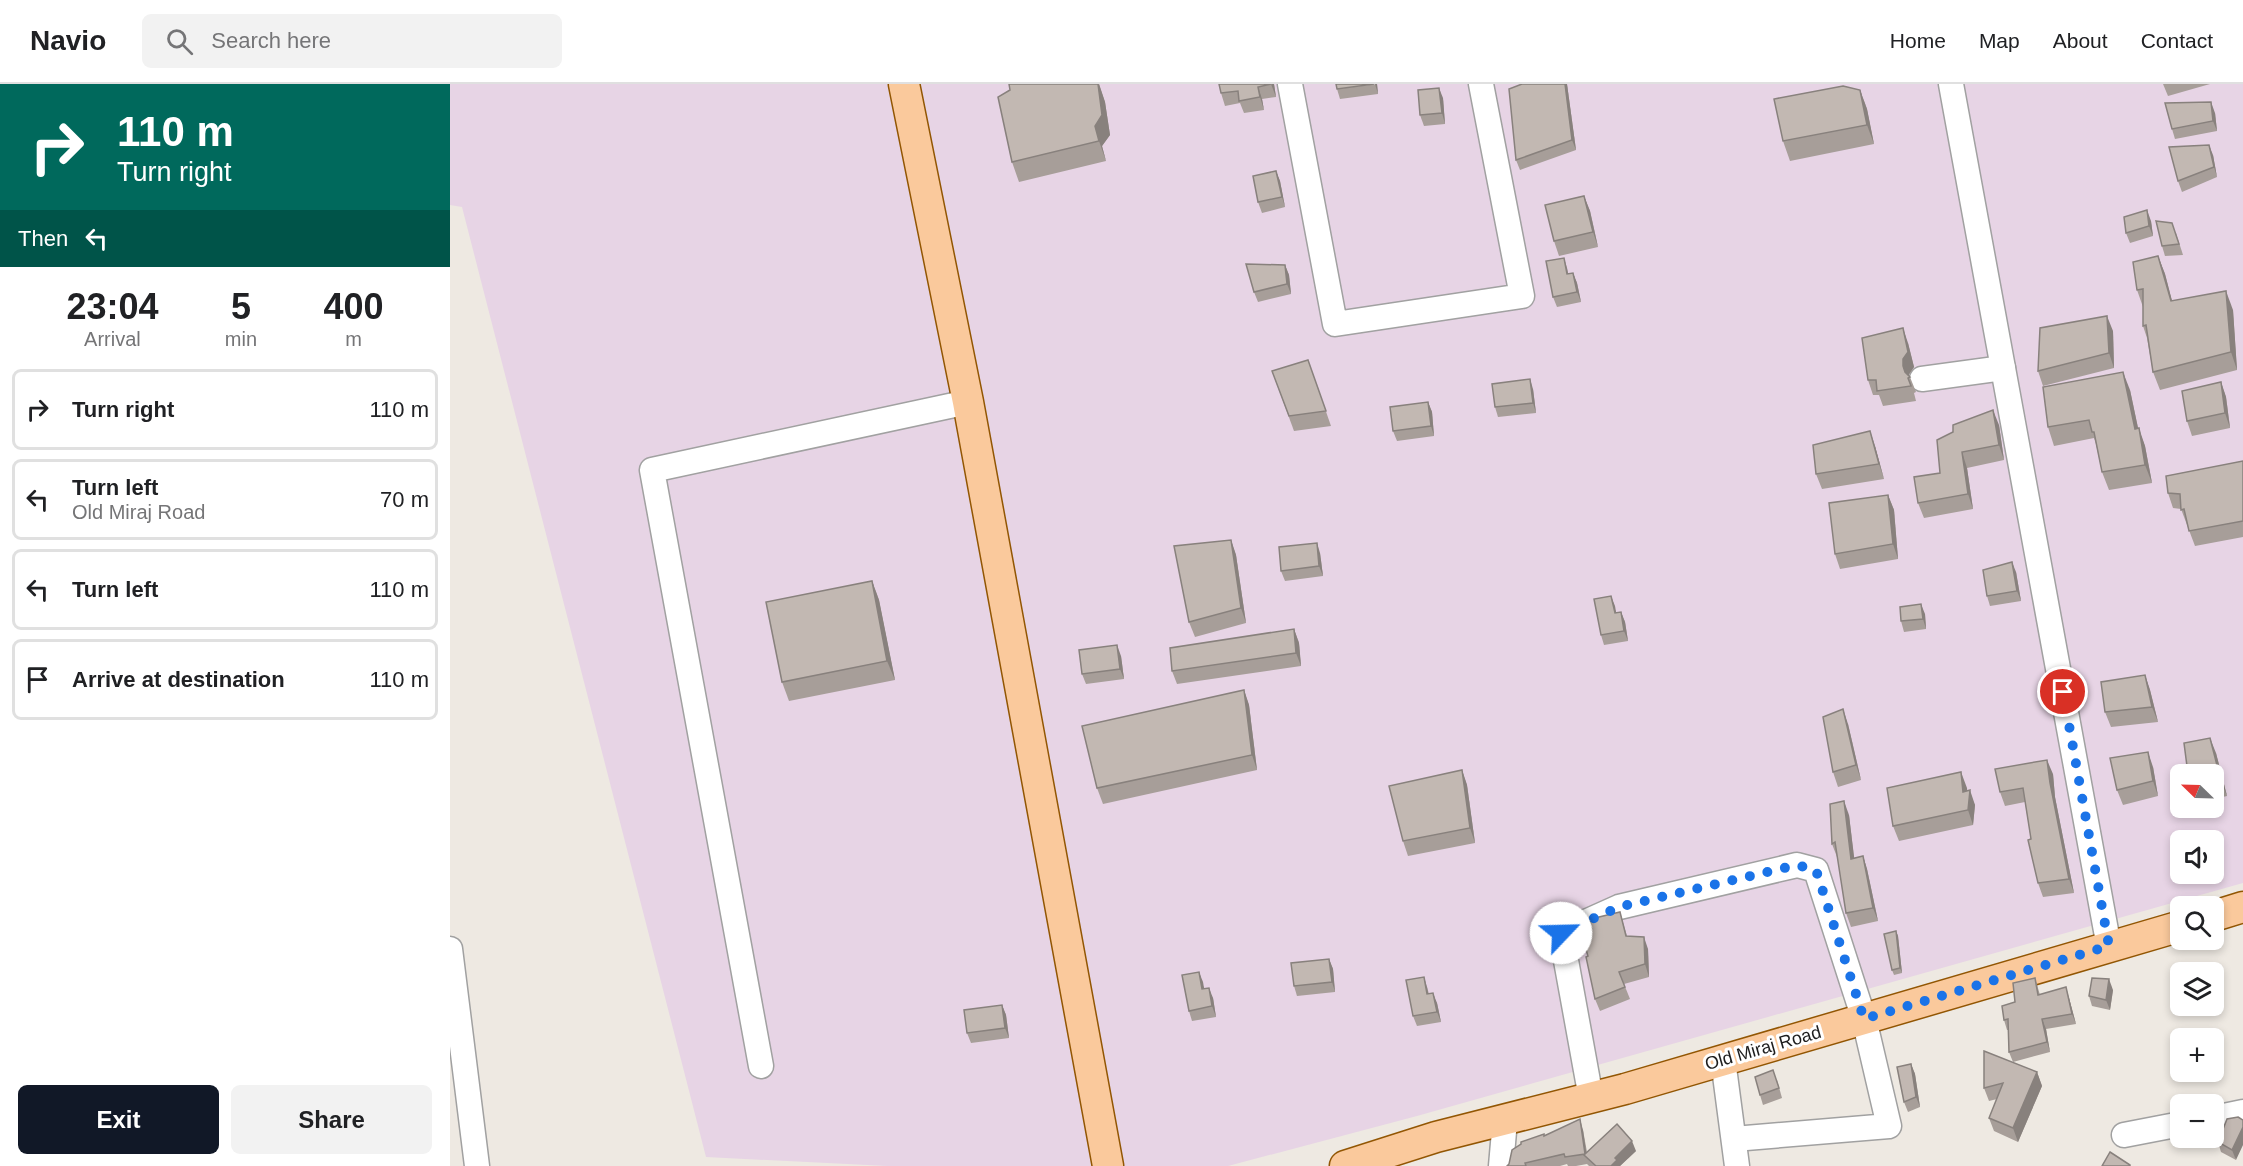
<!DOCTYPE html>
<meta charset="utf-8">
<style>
body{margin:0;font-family:Arial,sans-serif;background:#f2f2f2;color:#202124;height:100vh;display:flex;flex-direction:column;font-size:22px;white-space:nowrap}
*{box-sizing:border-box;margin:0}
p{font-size:20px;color:#757577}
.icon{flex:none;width:33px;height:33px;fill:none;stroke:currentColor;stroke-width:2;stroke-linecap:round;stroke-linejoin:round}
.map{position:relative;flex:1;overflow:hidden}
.side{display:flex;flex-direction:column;background:#fff;width:450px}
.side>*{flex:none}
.top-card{background:#00695c;color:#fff;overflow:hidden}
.needle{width:39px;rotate:293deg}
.tools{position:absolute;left:1720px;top:680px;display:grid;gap:12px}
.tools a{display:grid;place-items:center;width:54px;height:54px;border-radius:9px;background:#fff;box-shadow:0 3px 9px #0003;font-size:30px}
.pin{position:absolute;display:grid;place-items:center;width:51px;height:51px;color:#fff;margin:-26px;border:3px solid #fff;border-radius:50%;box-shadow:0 2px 6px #0007}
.me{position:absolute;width:66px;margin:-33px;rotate:66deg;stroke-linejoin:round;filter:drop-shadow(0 0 4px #0008)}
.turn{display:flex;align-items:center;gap:21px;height:126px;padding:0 18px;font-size:27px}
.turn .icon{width:78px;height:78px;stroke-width:2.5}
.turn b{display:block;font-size:42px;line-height:51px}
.then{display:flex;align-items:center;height:57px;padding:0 18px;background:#0003;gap:12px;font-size:22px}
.eta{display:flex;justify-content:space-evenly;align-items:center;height:102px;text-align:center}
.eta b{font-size:36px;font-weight:700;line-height:42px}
.primary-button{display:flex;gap:12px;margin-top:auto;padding:12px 18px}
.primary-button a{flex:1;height:69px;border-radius:9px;background:#111827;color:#fff;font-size:24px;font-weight:700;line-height:69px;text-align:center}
.primary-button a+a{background:#f2f2f2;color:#202124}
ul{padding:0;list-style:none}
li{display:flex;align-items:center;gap:18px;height:81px;margin:0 12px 9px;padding:0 6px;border:3px solid #e0e0e0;border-radius:9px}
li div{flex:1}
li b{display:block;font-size:22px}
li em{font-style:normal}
header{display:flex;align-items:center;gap:36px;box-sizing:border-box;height:84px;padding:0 30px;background:#fff;border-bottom:2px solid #e0e0e0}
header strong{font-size:28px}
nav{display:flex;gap:33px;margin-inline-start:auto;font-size:21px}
.search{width:420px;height:54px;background:#f2f2f2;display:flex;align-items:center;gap:15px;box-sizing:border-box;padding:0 21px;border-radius:9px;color:#757577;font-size:22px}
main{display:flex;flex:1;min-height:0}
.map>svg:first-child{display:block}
.industrial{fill:#e7d4e5;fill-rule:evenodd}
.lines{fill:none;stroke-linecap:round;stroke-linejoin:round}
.minor-casing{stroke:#a1a1a1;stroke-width:27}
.major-casing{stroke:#925603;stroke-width:33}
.minor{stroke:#fff;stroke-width:24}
.major{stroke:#fac99c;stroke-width:30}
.wall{fill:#a79e99}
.shaded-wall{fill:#88817d}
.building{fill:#c2b8b2;stroke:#88817d;stroke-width:1.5}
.route{stroke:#1a73e8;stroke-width:10;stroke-dasharray:0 18}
.labels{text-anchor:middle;stroke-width:6;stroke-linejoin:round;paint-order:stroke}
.street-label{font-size:18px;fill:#1d1d1d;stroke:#fff}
</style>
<header>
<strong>Navio</strong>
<div class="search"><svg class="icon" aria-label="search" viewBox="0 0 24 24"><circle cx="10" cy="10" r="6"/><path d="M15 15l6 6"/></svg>Search here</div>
<nav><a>Home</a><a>Map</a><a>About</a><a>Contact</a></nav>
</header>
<main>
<section class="side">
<div class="top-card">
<div class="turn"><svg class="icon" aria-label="right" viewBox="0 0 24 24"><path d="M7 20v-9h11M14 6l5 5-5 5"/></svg><div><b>110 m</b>Turn right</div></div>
<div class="then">Then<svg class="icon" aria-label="left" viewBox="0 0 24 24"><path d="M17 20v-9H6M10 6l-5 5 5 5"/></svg></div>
</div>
<div class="eta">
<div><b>23:04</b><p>Arrival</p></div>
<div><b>5</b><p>min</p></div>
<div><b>400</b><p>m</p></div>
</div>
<ul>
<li><svg class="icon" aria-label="right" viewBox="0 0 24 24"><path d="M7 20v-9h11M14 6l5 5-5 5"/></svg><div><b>Turn right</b></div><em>110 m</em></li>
<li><svg class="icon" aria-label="left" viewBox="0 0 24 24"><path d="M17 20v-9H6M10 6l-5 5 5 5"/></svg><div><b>Turn left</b><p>Old Miraj Road</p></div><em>70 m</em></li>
<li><svg class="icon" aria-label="left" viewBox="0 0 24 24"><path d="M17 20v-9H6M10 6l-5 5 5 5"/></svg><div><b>Turn left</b></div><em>110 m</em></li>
<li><svg class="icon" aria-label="arrive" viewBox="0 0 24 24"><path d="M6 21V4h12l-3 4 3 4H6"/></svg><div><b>Arrive at destination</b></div><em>110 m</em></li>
</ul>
<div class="primary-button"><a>Exit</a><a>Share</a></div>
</section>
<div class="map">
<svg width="1793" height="1082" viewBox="0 0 1793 1082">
<rect width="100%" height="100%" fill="#eee9e2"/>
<path class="industrial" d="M0,0h1793v799l-826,233 -189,50h-341l-181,-9 -244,-950 -12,-2zM1731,690h33v33h-33zM1731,756h33v33h-33z"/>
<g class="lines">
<defs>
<g id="minor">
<path d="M840,0l45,240 187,-28 -41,-212"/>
<path d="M1501,0l158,863"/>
<path d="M1472,295l81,-11"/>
<path d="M0,865l27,217"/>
<path d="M1273,976l14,106"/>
<path d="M311,982l-109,-596 316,-68"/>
<path d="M1141,1014l-30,-165 58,-26 178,-42 19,5 48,149 25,107 -155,13"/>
<path d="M1764,1034l29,-6"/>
<path d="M1674,1051l57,-11"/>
<path d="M1051,1082l4,-46"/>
</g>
<g id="major">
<path d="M454,0l64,318 140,764"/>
<path d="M1764,832l29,-9"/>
<path d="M895,1082l91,-29 189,-48 556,-163"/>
</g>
</defs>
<use href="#minor" class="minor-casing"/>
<use href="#major" class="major-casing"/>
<use href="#minor" class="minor"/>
<use href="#major" class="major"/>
</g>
<g class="wall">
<path d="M649,0l6,18 5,33 -8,11 4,15 -87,21 -7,-20 -2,-72z"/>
<path d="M824,0l2,13 -14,2 2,11 -20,3 -4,-10 -15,3 -4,-13z"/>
<path d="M927,0l1,10 -38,5 -3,-10z"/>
<path d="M1072,0h45l9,66 -56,20 -4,-10z"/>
<path d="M1713,0h47l-42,12z"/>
<path d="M1410,6l7,19 7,35 -84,17 -7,-20z"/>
<path d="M993,14l2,26 -21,2 -4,-11z"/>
<path d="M1765,29l2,18 -42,8 -3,-10z"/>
<path d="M1763,71l4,22 -35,15 -4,-11z"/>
<path d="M826,87l4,10 5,26 -23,6 -4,-11z"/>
<path d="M1134,112l6,15 8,36 -39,9 -5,-15z"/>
<path d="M1701,137l2,15 -23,7 -4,-10z"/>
<path d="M1726,149l7,22 -18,1 -3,-10z"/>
<path d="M1708,172l7,18 7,27 61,9 4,60 -77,20 -7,-18 -6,-34 -4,-12v-19l-6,-17z"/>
<path d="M835,181l4,10 2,19 -33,8 -4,-10z"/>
<path d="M1117,184l1,6 5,-1 4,10 4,19 -24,5 -4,-10z"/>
<path d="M1663,247l1,37 -71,18 -5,-15z"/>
<path d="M1458,259l6,24 -5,8 1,2 6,15 -2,1 2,8 -33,5 -4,-11h-6l-5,-15z"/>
<path d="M858,276l23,66 -37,5 -22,-60z"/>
<path d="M1771,298l5,15 4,31 -38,8 -5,-15z"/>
<path d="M1083,305l3,24 -38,4 -3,-10z"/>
<path d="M1680,306l8,38 7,18 7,37 -43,7 -7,-18 -6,-28 -2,-6 -40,8 -6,-19z"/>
<path d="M978,318l4,10 2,24 -37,5 -4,-10z"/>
<path d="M1549,341l5,35 -37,8 6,41 -49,9 -6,-15 22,-30 -3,-33z"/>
<path d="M1425,362l9,33 -62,10 -6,-15z"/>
<path d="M1793,377v76l-48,9 -14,-37 -8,-1 -5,-15z"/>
<path d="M1438,411l6,15 4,49 -58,10 -5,-15z"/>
<path d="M781,456l5,15 10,68 -51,14 -6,-15z"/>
<path d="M870,469l3,23 -38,5 -4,-10z"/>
<path d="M1566,488l5,29 -31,5 -3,-10z"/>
<path d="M422,497l7,19 16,80 -106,21 -7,-19z"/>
<path d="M1161,512l5,17 5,-1 4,10 3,19 -24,4 -3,-10z"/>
<path d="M1475,530l1,15 -22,3 -3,-11z"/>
<path d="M844,545l5,14 2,23 -124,18 -5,-13z"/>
<path d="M671,572l3,23 -38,5 -4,-10z"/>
<path d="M1695,591l5,15 8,32 -47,5 -6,-15z"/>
<path d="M794,606l5,15 8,65 -154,34 -6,-16z"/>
<path d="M1398,640l13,56 -23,7 -5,-15z"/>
<path d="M1766,669l11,43 -13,3v-25z"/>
<path d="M1703,683l5,29 -35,9 -6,-15z"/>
<path d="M1012,686l5,15 8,58 -67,13 -5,-15z"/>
<path d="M1603,690l2,23 19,96 -31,4 -5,-14 -13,-81 -20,4 -5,-14z"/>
<path d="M1517,704v3l8,14 -2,20 -74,16 -6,-15z"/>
<path d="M1399,731l5,43 9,-2 4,13 11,52 -27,6 -5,-14 -8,-56h-1l-5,-13z"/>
<path d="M1170,828l7,24 21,13 1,28 -25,7 6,15 -30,12 -5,-12 -7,-43z"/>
<path d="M1446,847l2,5 4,37 -8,2 -2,-5z"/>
<path d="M879,875l4,10 2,23 -38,4 -3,-10z"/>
<path d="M749,888l5,17 9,9 3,19 -24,4 -3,-10z"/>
<path d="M1585,894l5,17 29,3 7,26 -30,5 4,23 -37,10 -4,-10v-22h-2l-3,-10 11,-18z"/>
<path d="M977,903l2,7 8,9 4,19 -24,4 -4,-10z"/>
<path d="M1663,906l-3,20 -18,-4 -3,-10z"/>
<path d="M552,921l4,10 3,23 -38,5 -4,-10z"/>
<path d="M1461,980l4,10 5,33 -12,5 -4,-10z"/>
<path d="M1587,988l5,14 -24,56 -24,-11 -5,-13 8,-19 -8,2 -5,-13z"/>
<path d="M1327,996l5,18 -19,7 -3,-10z"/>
<path d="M1777,1035l9,41 -15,-8 -3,-10z"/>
<path d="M1133,1046l4,22 49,-1 -16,15h-31l-2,-2 -11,2h-8l-1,-2 -7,2h-53z"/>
</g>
<g class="shaded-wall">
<path d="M649,0l6,18 5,33 -8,11 4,15 -7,-20 -4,-15z"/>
<path d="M821,0h3l2,13z"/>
<path d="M925,0h2l1,10z"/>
<path d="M1115,0h2l9,66 -4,-10z"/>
<path d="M808,3l4,12 2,11 -4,-13z"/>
<path d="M989,4l4,10 2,26 -3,-11z"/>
<path d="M1410,6l7,19 7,35 -7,-19z"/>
<path d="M1761,18l4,11 2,18 -4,-10z"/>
<path d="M1759,61l4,10 4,22 -3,-10z"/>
<path d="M826,87l4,10 5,26 -3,-10z"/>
<path d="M1134,112l6,15 8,36 -5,-15z"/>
<path d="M1697,126l4,11 2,15 -4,-10z"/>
<path d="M1708,172l7,18 12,46 -6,-19z"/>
<path d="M1114,174l3,10 3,17 -3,-11z"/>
<path d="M835,181l4,10 2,19 -4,-10z"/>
<path d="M1123,189l4,10 4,19 -4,-10z"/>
<path d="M1776,207l7,19 4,60 -6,-18z"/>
<path d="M1657,232l6,15 1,37 -5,-15z"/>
<path d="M1453,244l5,15 6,24 -5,7 -1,7 -5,-15z"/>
<path d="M1673,288l7,18 12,57 -7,-18z"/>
<path d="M1080,295l3,10 3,24 -3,-10z"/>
<path d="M1771,298l5,15 4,31 -5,-15z"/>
<path d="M978,318l4,10 2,24 -3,-10z"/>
<path d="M1543,326l6,15 5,35 -5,-15z"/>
<path d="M1689,344l6,18 7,37 -7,-18z"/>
<path d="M1420,347l5,15 9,33 -5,-15z"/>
<path d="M1512,368l5,16 6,41 -5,-15z"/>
<path d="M1438,411l6,15 4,49 -5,-15z"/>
<path d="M781,456l5,15 10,68 -5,-15z"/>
<path d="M867,459l3,10 3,23 -4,-10z"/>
<path d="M1562,478l4,10 5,29 -4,-10z"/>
<path d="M422,497l7,19 16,80 -8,-19z"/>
<path d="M1161,512l4,10 3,17 -3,-10z"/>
<path d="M1471,520l4,10 1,15 -3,-10z"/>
<path d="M1171,528l4,10 3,19 -4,-10z"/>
<path d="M844,545l5,14 2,23 -5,-13z"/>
<path d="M667,561l4,11 3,23 -4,-10z"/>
<path d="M1695,591l5,15 8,32 -6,-15z"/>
<path d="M794,606l5,15 8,65 -5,-15z"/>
<path d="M1393,625l5,15 13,56 -5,-15z"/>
<path d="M1760,654l6,15 11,43 -6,-15z"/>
<path d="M1698,668l5,15 5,29 -5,-15z"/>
<path d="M1597,676l6,14 2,23 19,96 -5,-14 -19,-96z"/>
<path d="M1012,686l5,15 8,58 -5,-15z"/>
<path d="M1511,688l6,16 1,19 -5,-15z"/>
<path d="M1520,706l5,15 -2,20 -5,-15z"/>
<path d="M1394,717l5,14 7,58 -5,-14z"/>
<path d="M1413,772l4,13 11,52 -5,-13z"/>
<path d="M1446,847l2,5 4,37 -2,-5z"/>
<path d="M1194,853l4,12 1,28 -4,-13z"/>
<path d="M879,875l4,10 2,23 -3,-10z"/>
<path d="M749,888l4,10 3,17 -4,-10z"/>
<path d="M974,893l3,10 3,17 -3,-10z"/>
<path d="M1659,895l4,11 -3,20 -4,-10z"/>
<path d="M1616,903l3,11 7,26 -4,-10z"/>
<path d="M759,904l4,10 3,19 -4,-11z"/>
<path d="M983,909l4,10 4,19 -4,-10z"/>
<path d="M552,921l4,10 3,23 -4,-10z"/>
<path d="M1592,935l4,10 4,23 -3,-10z"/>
<path d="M1461,980l4,10 5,33 -4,-10z"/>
<path d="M1587,988l5,14 -24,56 -5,-14z"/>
<path d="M1130,1035l3,11 4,28 -2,-4z"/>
<path d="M1793,1043v18l-7,15 -4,-10z"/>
<path d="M1182,1057l4,10 -16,15h-9l4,-8z"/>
</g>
<g class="building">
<path d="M559,0h89l4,31 -7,11 4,15 -87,21 -14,-65 12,-7z"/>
<path d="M769,0h52l-13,3 2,10 -21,4 -1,-10 -17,2z"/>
<path d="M886,0h38l-37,5z"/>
<path d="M1072,0h43l7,56 -56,20 -7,-71z"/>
<path d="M1393,2l17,4 7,35 -84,16 -9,-42z"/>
<path d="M989,4l3,25 -22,2 -2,-25z"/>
<path d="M1761,18l2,19 -41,8 -7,-26z"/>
<path d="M1759,61l5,22 -36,14 -9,-34z"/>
<path d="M826,87l6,26 -24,5 -5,-26z"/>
<path d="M1134,112l9,36 -39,9 -9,-36z"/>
<path d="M1697,126l2,16 -23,7 -2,-16z"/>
<path d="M1706,137l16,2 7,21 -17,2z"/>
<path d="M1708,172l13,45 55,-10 5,61 -78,20 -7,-47 -3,1v-37l-6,1 -4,-28z"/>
<path d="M1114,174l3,16 6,-1 4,19 -24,5 -7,-36z"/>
<path d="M796,180l39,1 2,19 -33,8z"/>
<path d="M1657,232l2,37 -71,18 2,-43z"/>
<path d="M1453,244l5,24 -5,7v7l2,6 5,5 -2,1 3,8 -34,5 -1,-11h-8l-6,-42z"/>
<path d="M858,276l18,51 -37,5 -17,-45z"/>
<path d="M1673,288l12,57 4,-1 6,37 -43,7 -8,-40h-2l-3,-12 -41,7 -5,-40z"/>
<path d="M1080,295l3,24 -38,4 -3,-23z"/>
<path d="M1771,298l4,31 -38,8 -5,-30z"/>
<path d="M978,318l3,24 -38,5 -3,-24z"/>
<path d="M1543,326l6,35 -37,7 6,42 -50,9 -4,-26 26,-4 -3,-33 16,-8v-7z"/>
<path d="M1420,347l9,33 -63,10 -3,-29z"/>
<path d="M1793,377v60l-54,10 -5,-22 -3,1 -1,-16 -12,-1 -2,-17z"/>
<path d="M1438,411l5,49 -58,10 -6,-51z"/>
<path d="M781,456l10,68 -52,14 -15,-76z"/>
<path d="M867,459l2,23 -38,5 -2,-24z"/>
<path d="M1562,478l5,29 -30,5 -4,-26z"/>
<path d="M422,497l15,80 -105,21 -16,-80z"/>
<path d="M1161,512l4,17 6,-1 3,19 -23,4 -7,-36z"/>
<path d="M1471,520l2,15 -22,2 -1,-14z"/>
<path d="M844,545l2,24 -124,18 -2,-23z"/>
<path d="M667,561l3,24 -38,5 -3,-24z"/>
<path d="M1695,591l7,32 -47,5 -4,-30z"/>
<path d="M794,606l8,65 -155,33 -15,-62z"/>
<path d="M1393,625l13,56 -23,7 -10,-55z"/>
<path d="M1760,654l11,43 -7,2v-9h-26l-4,-31z"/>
<path d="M1698,668l5,29 -36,9 -7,-32z"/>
<path d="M1597,676l3,23 19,96 -31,4 -10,-43 3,-1 -8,-51 -23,4 -5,-23z"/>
<path d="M1012,686l8,58 -67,13 -14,-55z"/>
<path d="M1511,688l2,20 7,-2 -2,20 -75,16 -6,-38z"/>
<path d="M1394,717l7,58 12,-3 10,52 -27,5 -11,-71 -3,2 -2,-40z"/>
<path d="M1170,828l6,24 18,1 1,27 -26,8 6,15 -30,12 -9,-42 2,-1 -9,-29 20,-10z"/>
<path d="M1446,847l4,37 -8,2 -8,-36z"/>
<path d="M879,875l3,23 -38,4 -3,-23z"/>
<path d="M749,888l3,17 7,-1 3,18 -23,5 -7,-36z"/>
<path d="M974,893l3,17 6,-1 4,19 -24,4 -7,-36z"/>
<path d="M1585,894l3,17 28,-8 6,27 -30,5 5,23 -38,10 -1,-33 -4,1 -2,-14 13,-4 -2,-19z"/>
<path d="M1642,894l17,1 -3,21 -17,-4z"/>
<path d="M552,921l3,23 -38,5 -3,-23z"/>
<path d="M1534,967l53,21 -24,56 -24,-10 14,-35 -19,5z"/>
<path d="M1461,980l5,33 -12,5 -7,-35z"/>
<path d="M1323,986l6,18 -19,7 -5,-18z"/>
<path d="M1788,1033l5,3v7l-11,23 -14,-8 9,-23z"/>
<path d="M1130,1035l5,35 -20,3 -1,-3 -39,9 1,3h-19l2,-2 3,-14 9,-6v-2l23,-8v2z"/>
<path d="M1167,1040l15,17 -17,17 2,2 -6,6h-15l-12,-11z"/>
<path d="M1660,1068l20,13v1h-28z"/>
</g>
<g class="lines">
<path class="route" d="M1111,849l58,-26 178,-42 19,5 48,149 245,-73 -46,-254"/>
</g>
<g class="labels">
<g class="street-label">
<text transform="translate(1313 964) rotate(-16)" y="6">Old Miraj Road</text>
</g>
</g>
</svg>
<div class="tools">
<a><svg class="needle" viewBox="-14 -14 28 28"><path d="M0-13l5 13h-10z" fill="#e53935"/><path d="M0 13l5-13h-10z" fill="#757577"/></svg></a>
<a><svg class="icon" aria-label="sound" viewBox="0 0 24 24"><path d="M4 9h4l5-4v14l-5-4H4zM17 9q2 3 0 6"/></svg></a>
<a><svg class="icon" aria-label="search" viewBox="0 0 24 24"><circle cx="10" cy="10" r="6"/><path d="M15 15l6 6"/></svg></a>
<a><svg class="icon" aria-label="layers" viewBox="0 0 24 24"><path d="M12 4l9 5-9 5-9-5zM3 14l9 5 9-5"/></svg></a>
<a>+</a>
<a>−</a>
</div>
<div class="pin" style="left:1613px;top:608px;background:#d93025"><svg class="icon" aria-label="arrive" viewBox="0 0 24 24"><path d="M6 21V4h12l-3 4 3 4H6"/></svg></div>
<svg class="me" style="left:1111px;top:849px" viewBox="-20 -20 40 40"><circle r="19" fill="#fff"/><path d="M0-13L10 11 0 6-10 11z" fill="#1a73e8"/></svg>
</div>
</main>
